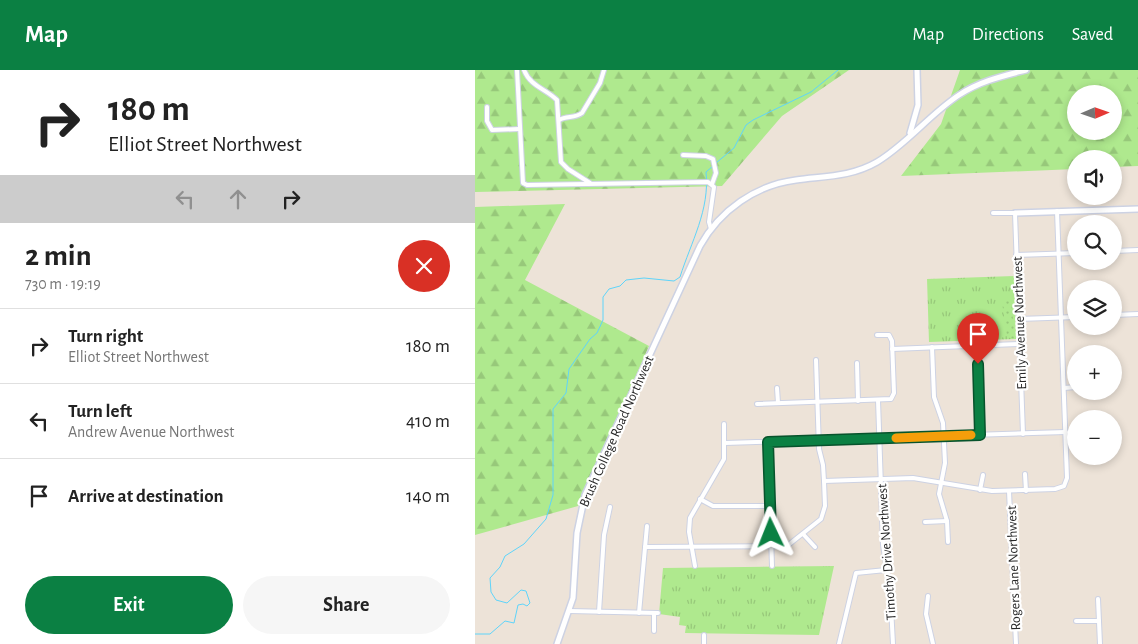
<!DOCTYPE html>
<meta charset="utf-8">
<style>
body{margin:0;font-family:"Alegreya Sans",sans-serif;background:#f6f6f6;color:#222;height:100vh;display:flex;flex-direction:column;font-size:19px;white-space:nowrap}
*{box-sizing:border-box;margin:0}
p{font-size:16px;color:#767676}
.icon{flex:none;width:28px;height:28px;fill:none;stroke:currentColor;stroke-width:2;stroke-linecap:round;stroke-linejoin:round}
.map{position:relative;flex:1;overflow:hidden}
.sheet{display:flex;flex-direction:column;background:#fff;width:475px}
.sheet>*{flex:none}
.guide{background:#fff;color:#222;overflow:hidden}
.needle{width:32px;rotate:88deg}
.controls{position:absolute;left:592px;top:15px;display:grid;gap:10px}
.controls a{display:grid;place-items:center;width:55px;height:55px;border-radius:50%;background:#fff;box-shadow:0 2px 8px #0003;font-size:25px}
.pin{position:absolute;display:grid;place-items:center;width:42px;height:42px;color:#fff;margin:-51px -21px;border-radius:50% 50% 50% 0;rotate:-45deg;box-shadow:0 0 5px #0007}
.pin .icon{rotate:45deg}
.me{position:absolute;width:55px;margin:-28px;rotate:358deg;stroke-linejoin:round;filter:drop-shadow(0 0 4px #0008)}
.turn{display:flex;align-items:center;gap:18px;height:105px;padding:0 25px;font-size:22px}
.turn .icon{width:65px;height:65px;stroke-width:2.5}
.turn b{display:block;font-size:35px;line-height:42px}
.lanes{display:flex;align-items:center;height:48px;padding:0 25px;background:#0003;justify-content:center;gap:25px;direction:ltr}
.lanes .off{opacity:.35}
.round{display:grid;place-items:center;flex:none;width:52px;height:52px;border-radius:26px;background:#f6f6f6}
.head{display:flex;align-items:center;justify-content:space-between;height:85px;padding:0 25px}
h1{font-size:30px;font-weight:600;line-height:38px}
.cta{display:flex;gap:10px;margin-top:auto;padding:10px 25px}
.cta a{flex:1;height:58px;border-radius:30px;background:#0b8043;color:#fff;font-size:20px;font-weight:600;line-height:58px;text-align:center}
.cta a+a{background:#f6f6f6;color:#222}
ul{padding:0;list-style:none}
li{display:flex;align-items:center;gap:15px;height:75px;padding:0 25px;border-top:1px solid #e0e0e0}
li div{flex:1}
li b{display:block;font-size:19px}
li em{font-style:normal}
header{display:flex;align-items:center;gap:30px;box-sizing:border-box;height:70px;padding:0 25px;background:#0b8043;color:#fff}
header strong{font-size:24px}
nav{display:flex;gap:28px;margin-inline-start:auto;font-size:18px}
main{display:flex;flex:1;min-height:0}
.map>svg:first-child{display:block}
.grass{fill:url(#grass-tufts)}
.forest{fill:url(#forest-firs);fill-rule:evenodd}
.garden{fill:url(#garden-dots)}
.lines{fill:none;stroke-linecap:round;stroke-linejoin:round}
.stream{stroke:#5fd4fa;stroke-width:1}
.street-casing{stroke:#cdd2e3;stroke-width:6}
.secondary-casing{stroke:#cdd2e3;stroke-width:8}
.street{stroke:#fff;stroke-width:4}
.secondary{stroke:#fff;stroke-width:5}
.route-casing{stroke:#07532c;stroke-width:12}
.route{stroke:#0b8043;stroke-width:9}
.slow{stroke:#f59e0b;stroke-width:9}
.labels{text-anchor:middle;stroke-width:4.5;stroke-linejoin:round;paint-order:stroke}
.street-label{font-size:14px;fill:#282828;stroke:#fff}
</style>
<header>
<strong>Map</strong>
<nav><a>Map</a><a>Directions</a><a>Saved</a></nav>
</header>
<main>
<section class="sheet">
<div class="guide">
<div class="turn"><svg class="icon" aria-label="right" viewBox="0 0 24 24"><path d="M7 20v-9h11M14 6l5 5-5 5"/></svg><div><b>180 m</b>Elliot Street Northwest</div></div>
<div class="lanes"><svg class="icon off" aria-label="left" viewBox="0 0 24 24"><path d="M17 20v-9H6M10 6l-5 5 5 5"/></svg><svg class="icon off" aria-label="ahead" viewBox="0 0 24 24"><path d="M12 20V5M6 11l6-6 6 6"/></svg><svg class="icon" aria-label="right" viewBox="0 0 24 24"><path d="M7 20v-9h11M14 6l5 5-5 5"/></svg></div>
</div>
<div class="head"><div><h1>2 min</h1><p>730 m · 19:19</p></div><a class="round" style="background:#d93025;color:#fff"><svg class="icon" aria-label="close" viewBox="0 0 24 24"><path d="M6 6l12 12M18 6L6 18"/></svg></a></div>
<ul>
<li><svg class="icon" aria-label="right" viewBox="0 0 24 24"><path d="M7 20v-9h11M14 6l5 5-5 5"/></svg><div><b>Turn right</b><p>Elliot Street Northwest</p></div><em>180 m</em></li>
<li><svg class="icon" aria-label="left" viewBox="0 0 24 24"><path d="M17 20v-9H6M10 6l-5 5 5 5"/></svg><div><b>Turn left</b><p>Andrew Avenue Northwest</p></div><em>410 m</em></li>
<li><svg class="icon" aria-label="arrive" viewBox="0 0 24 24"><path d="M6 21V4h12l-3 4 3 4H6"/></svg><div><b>Arrive at destination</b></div><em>140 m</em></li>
</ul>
<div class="cta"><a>Exit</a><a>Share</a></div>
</section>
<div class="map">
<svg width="663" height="574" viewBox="0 0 663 574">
<defs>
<pattern id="grass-tufts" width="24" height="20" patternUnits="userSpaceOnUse" patternTransform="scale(1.25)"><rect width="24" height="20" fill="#afe98e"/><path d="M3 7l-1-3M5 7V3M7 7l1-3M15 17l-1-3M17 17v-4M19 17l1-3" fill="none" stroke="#97c87a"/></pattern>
<pattern id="forest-firs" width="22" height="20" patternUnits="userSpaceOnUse" patternTransform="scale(1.25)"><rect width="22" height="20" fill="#afe98e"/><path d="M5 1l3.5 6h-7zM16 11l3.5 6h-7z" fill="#97c87a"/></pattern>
<pattern id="garden-dots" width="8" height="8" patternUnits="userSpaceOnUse" patternTransform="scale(1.25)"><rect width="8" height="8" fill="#afe98e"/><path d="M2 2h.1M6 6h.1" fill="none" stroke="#97c87a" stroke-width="1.8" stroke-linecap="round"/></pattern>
</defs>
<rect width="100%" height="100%" fill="#ede3d8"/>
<g class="grass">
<path d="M539,206l2,63 -87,3 -2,-63z"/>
<path d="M359,496l-15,69 -134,-2 1,-7 -7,-1 1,-8 -21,-3 4,-46z"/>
</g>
<g class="forest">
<path d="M0,0h374l-67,46 -60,70 -247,6z"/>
<path d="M485,0h178v96l-24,1v-8h-38v10l-175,7 40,-52zM601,24h38v37h-38z"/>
<path d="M90,134l-40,76 124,66 -71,160 -103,29v-328z"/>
</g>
<path class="garden" d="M536,230l4,39 -8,-2 -5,-35z"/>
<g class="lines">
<g class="stream">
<path d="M241,93l18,-15 12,-23 7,-5 58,-28 27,-22"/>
<path d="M0,564h15l15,-13 9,2 4,-18 5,-1 4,2 3,-3 -4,-12 -5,-1 -14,13 -11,-3 -5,-8 -1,-14 10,-11 5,-11 19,-12 22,-25 7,-24v-86l13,-16 3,-24 21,-30 7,-6 6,-13v-23l6,-8 11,-3 6,-6 18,-2 30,3 6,-4c11,-35 30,-67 26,-105l7,-6"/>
</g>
<defs>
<g id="street">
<path d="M42,0l6,113 4,2 181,-3 6,5 -5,35 2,7"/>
<path d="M49,0c6,16 22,19 33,30l4,62 7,7 22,14"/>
<path d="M12,37v14l5,9 27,-1"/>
<path d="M84,50c8,-5 15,-1 23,-7l18,-30 4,-13"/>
<path d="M208,85l23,1 7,3 3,14 -4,11"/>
<path d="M518,143h22l8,221"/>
<path d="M639,181l24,-1"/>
<path d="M541,185l60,-2"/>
<path d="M639,245l24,-1"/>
<path d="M544,249l57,-2"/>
<path d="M502,276l3,89"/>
<path d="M457,277l2,50 9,26 2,40 -6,31 8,27 1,21"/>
<path d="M417,279l128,-5"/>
<path d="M382,293l1,38"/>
<path d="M302,318l1,15"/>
<path d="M589,318l12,-1"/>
<path d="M403,330l5,145 7,43 3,56"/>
<path d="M282,334l134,-5 3,-6 -2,-52 -3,-6h-12"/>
<path d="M293,372l4,124"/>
<path d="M250,373l341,-11"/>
<path d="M550,404l1,17"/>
<path d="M349,411l89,-3 79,13 63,-2 9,-3 3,-8 -10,-267"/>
<path d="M505,420l3,-15"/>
<path d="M534,421l7,153"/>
<path d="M225,429l13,7h57"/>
<path d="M450,452l22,-1"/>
<path d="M328,464l12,13"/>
<path d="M170,477l142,-1 34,-27 4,-13 -1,-25 -1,-16 -4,-16 -3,-89"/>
<path d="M220,496l-6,-34 1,-14 34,-59v-35"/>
<path d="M453,526l-2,18 7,30"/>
<path d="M623,529l2,45"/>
<path d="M95,541l88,2"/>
<path d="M124,542l5,-77 6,-28"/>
<path d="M164,543l8,-87"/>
<path d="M601,551h23"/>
<path d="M179,561v-18"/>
<path d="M229,565v9"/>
<path d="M364,574l17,-71 30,-3"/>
</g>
<g id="secondary">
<path d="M435,63l8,-28 -1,-35"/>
<path d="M540,143l123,-4"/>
<path d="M82,574l16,-46 4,-65 8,-38 115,-249c20,-36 56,-61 96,-66 29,-4 55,-3 81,-18 30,-18 53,-48 82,-67 21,-14 44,-19 67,-25"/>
</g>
</defs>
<use href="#street" class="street-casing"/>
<use href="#secondary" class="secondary-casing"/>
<use href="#street" class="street"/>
<use href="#secondary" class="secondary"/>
</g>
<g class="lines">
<defs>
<path id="route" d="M296,463l-3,-91 212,-7 -2,-71"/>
</defs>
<use href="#route" class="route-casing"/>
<use href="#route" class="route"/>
<path class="slow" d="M421,368l75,-3"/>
</g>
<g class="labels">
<g class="street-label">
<text transform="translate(544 253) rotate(-92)" y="5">Emily Avenue Northwest</text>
<text transform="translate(141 361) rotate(-66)" y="5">Brush College Road Northwest</text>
<text transform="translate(411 482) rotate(-94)" y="5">Timothy Drive Northwest</text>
<text transform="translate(538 498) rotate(-92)" y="5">Rogers Lane Northwest</text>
</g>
</g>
</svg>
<div class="controls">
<a><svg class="needle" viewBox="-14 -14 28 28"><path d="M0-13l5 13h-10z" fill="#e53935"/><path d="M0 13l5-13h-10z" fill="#767676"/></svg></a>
<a><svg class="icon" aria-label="sound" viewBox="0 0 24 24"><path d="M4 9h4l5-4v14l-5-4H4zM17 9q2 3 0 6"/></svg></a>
<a><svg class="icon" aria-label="search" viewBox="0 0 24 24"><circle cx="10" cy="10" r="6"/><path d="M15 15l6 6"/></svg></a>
<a><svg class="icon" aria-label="layers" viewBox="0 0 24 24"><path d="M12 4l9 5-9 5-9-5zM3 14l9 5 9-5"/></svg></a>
<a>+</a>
<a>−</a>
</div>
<div class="pin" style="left:503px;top:294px;background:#d93025"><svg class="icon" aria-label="arrive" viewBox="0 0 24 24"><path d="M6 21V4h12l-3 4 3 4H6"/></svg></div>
<svg class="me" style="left:296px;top:463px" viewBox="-20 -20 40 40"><path d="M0-17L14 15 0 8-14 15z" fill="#0b8043" stroke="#fff" stroke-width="4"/></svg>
</div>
</main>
